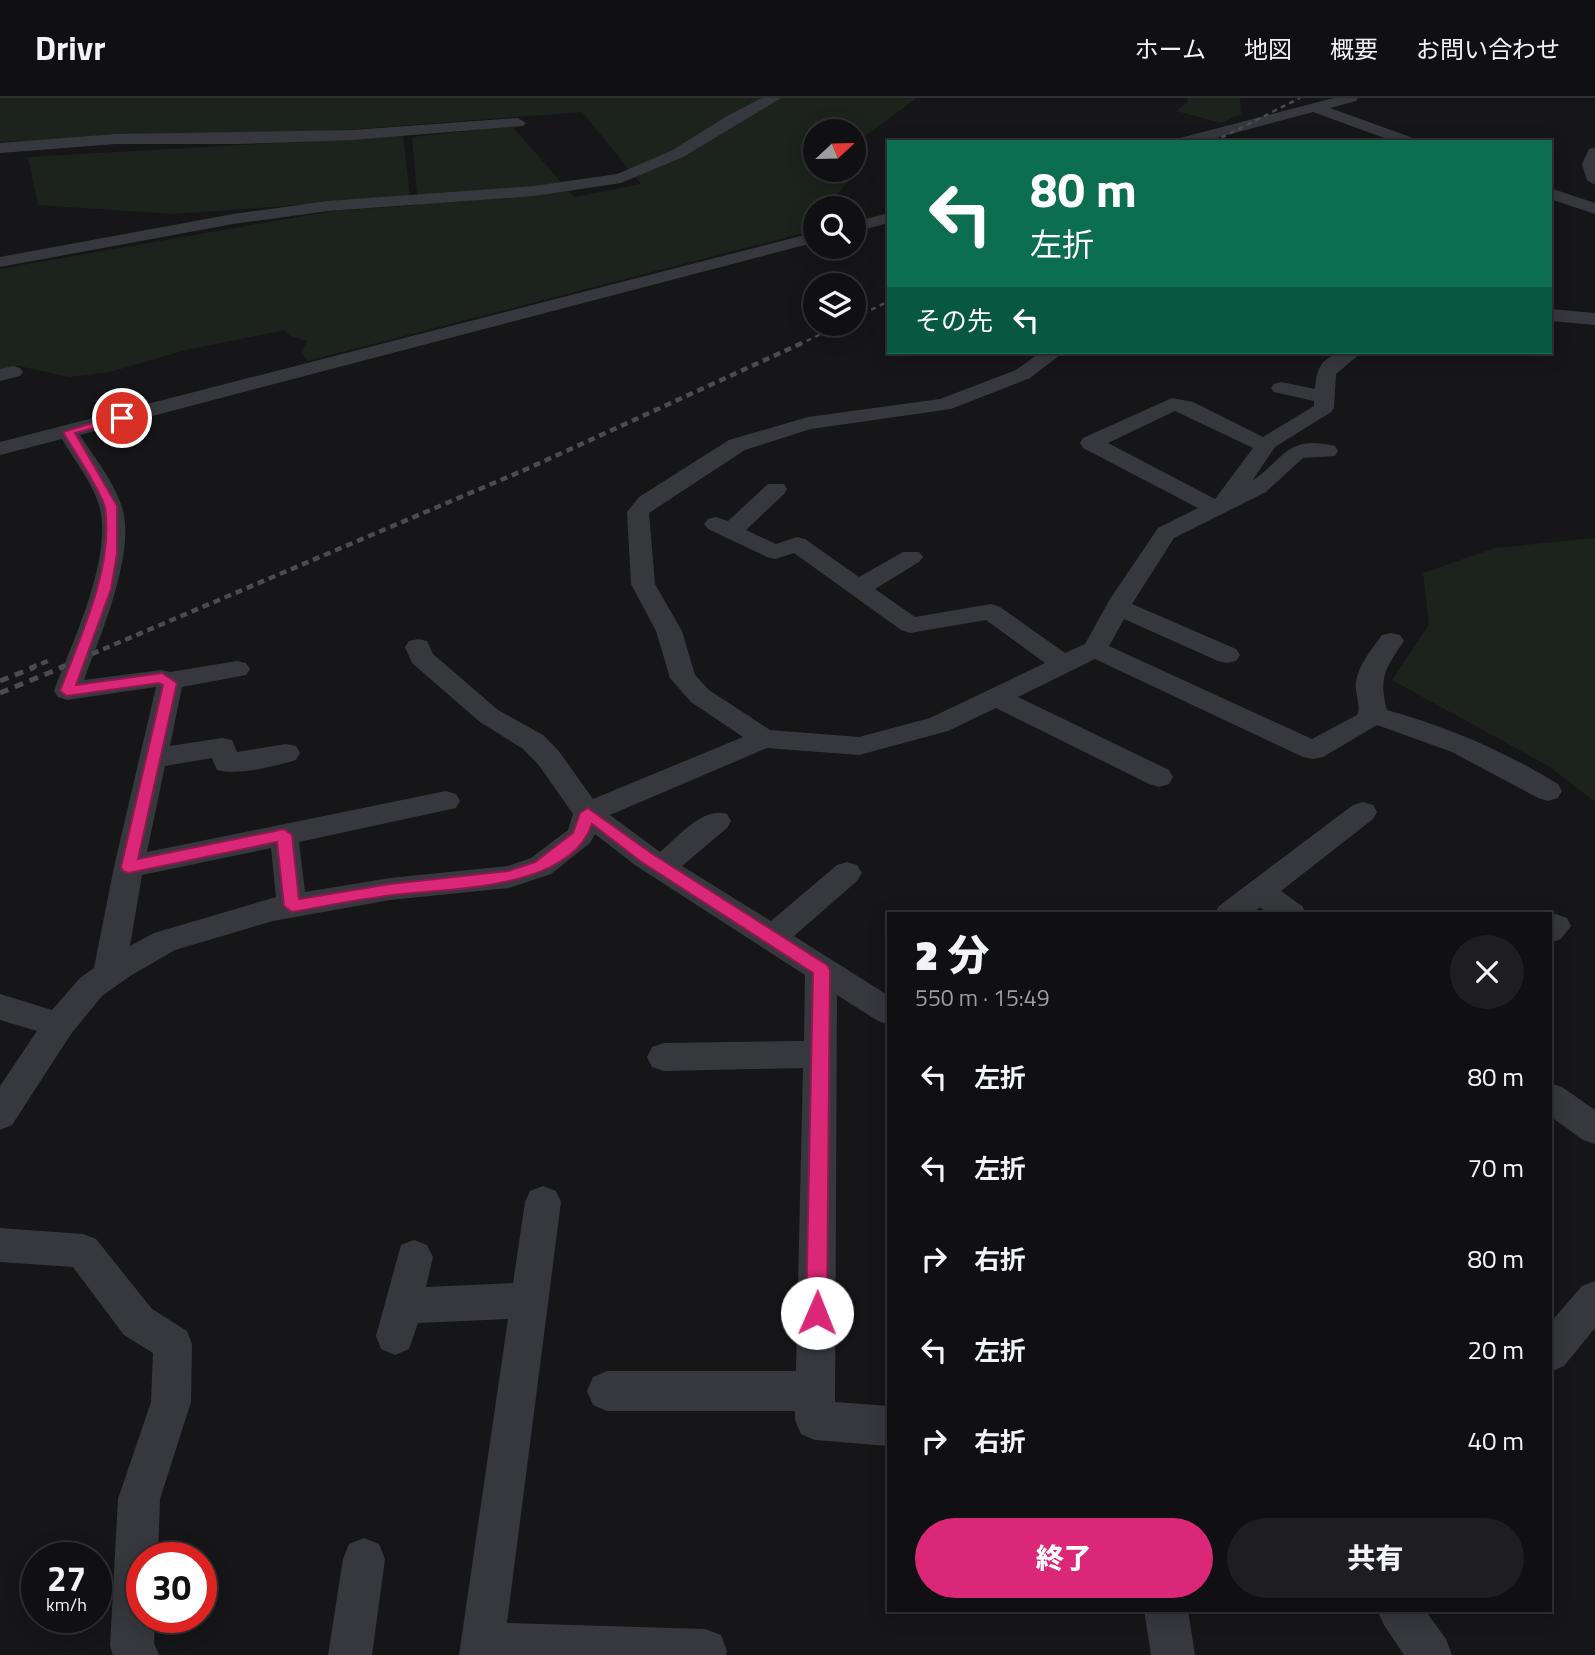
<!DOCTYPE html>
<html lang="ja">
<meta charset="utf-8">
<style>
body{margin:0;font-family:"Titillium Web","Noto Sans JP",sans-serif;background:#1e1e20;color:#f1f3f6;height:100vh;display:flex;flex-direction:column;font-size:26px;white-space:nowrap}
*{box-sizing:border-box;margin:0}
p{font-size:23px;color:#9c9d9f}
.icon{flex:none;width:38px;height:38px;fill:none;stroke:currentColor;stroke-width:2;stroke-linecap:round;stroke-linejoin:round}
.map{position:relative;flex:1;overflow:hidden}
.details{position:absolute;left:887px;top:814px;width:665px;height:700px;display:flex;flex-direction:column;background:#101012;border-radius:0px;box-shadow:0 4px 18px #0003,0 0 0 2px #303032}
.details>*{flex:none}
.hud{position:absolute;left:887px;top:42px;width:665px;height:214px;border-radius:0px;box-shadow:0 4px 18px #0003,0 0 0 2px #303032;background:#0b6e4f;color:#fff;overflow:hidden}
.needle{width:46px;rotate:68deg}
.controls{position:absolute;left:803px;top:21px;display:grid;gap:14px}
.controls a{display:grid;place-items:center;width:63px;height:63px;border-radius:50%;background:#101012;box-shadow:0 4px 18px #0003,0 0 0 2px #303032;font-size:35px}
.speed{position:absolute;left:21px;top:1444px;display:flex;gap:14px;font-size:35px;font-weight:700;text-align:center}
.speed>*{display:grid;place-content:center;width:91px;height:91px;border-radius:50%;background:#101012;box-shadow:0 4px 18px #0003,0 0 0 2px #303032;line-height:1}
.speed small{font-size:18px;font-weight:400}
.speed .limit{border:10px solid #d22;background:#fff;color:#111}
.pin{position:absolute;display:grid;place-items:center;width:60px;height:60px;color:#fff;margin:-30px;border:4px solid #fff;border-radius:50%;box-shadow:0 2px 7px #0007}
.me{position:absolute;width:77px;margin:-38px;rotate:1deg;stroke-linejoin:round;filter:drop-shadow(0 0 5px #0008)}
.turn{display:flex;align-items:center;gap:24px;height:147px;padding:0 28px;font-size:32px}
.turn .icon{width:91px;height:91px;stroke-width:2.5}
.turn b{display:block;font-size:49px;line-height:60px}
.then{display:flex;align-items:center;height:66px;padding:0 28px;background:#0003;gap:14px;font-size:26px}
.round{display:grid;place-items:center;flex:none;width:74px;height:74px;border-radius:37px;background:#1e1e20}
.summary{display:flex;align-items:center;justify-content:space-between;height:119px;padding:0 28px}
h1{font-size:42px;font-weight:800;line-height:52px}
.button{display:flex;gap:14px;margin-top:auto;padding:14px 28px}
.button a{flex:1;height:80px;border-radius:42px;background:#db2777;color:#fff;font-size:28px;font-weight:800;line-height:80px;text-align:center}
.button a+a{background:#1e1e20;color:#f1f3f6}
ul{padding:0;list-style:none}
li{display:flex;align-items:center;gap:21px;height:91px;padding:0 28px}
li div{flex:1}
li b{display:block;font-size:26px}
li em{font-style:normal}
header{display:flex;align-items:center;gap:42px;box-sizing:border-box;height:98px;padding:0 35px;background:#101012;border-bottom:2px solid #303032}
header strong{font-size:33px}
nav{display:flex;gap:38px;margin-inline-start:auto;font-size:24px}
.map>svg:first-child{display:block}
.green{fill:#1c231d}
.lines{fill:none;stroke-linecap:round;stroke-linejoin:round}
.minor{fill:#37383d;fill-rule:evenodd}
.rail-far2{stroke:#4a4c52;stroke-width:2.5;stroke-dasharray:5 4.5;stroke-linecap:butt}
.rail-far1{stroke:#4a4c52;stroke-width:4.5;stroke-dasharray:7 5;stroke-linecap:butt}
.rail{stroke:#4a4c52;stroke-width:5;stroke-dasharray:9 7;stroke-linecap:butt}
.route{fill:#db2777;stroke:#8e194d;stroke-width:2}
</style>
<header>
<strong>Drivr</strong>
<nav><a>ホーム</a><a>地図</a><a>概要</a><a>お問い合わせ</a></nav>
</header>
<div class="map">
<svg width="1595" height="1557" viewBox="0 0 1595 1557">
<rect width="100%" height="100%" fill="#161618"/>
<g class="green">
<path d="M0,0h917l-63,46v-13h-38v39l40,1 -22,28 10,9h-28l-1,22 -508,131 -6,-10 7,-10 -18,-5 -5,-6 -99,20 -76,22 -41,5 -50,-11 -19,4v-101l332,-58 86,-6 -6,-68 100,-11 62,71 67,-13 -59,-72 -237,18 -345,12z"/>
<path d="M1187,0h53l1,16 -19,9 -46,-12 12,-9z"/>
<path d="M403,38l7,61 -236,17 -136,-9 -10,-48z"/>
<path d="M1595,440v264l-45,-35 -158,-87 37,-55 -6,-52 72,-25z"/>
</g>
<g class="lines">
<g class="minor">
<path d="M762,0h19l-98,59 -62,26 -87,13 -206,15 -95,13 -233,43v-10l233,-43 95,-13 206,-15 83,-12 54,-23 56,-35z"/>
<path d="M1334,0h24l-2,3 -26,7 86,31 2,3h-23l-82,-30 -112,30h-27l2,-3z"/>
<path d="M518,20l8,5 -3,3 -171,14 -112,4h-124l-116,9v-10l116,-9 236,-4z"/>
<path d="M1595,49v38l-8,-5 -5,-16 7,-15z"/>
<path d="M1550,90l45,15v11l-45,-15z"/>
<path d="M889,115v10l-35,9v-10z"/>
<path d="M816,134v10l-736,193c14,22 32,44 41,69 17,46 -21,132 -37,176l77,-10 9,2 67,-11 9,2 4,6 -4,6 -64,12 -12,59 52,-8 10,2 5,12 49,-8 10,2 4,7 -4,7c-22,6 -57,16 -79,10l-5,-12 -47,8 -18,86 299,-61 10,3 4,7 -4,7 -157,34 6,50 85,-14 118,-12 23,-8 37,-28 5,-16 -35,-50 -15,-15 -43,-27 -68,-59 -7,-16 4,-6 9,-2 9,2 6,13 65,56 45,25 15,15 35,49 150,-62 -52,-35 -21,-24 -14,-47 -25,-47 -4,-72 12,-15 90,-57 79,-23 132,-18 76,-29 25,-18h23l-34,26 -79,31 -140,20 -66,21 -96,63 6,71 27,47 13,44 14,15 61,40 89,7 71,-19 115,-55 -59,-43 -76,13 -9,-3 -107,-77 -19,6 -8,-2 -59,-28 -4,-5 4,-5 8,-2 12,4 40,-37h16l3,5 -3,5 -38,36 30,14 21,-7 8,2 54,38 44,-25h16l4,5 -4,5 -44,27 40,28 76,-13 9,3 65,46 20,-9 25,-45 48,-71 40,-20 -115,-60 -3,-5 3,-5 89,-40 21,4 70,35 51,-31v-5l-40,-9 -3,-4 3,-4 7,-2 34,7c2,-33 17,-37 47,-37l-26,22 -2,34 -3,4 -56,35 -23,34c32,-21 34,-47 83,-35l3,5 -3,5 -32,2 -37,34 -92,46 -42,66 104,45 4,6 -4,6 -9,2 -9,-2 -94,-42 -15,27 203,93 45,-24c5,-10 -3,-21 -1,-34 3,-17 16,-32 26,-46l9,-2 9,2 4,6c-18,27 -26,36 -17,69 61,17 117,41 171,74l4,7 -4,7 -10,3 -10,-3 -86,-46 -75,-27 -54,32 -10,2 -10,-2 -208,-98 -77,38 151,73 4,7 -4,7 -10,3 -10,-3 -153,-76 -48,23 -89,24 -92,-7 -157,67 50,37c18,-15 43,-46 67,-38l4,7 -4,7 -45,38 89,55 66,-56 10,-3 10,3 5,8 -5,8 -63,55 95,60v29l-11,-4 -41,-26 -2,407 54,4v40l-74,-6 -14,-6 -6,-14v-9h-188l-14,-6 -6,-14 6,-14 14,-6h189l7,-303 -139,3 -12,-4 -5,-10 5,-10 12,-4 140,-2 1,-66 -170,-110 -40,-31 -5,9 -39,31 -42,14 -119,12 -117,21 -98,29 -45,26 -28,20 -31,38 -59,91 -12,5v-44l37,-55 -37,-11v-26l52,16 28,-32 14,-10 20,-101 42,-180 -89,13 -9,-3 -4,-6c18,-48 60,-135 45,-186 -7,-23 -25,-45 -37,-66l-62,16v-13zM1175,313l78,37 -38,51 -107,-56zM271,750l5,49 -122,36 -24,13 12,-71z"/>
<path d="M1550,211l45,4v12l-45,-4z"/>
<path d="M1423,254h25l-3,4h-19z"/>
<path d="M13,268l7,2 3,4 -3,4 -20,5v-12z"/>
<path d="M1363,704l10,3 4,7 -4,7 -92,72 21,15 4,8h-38l-8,-7 -8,7h-37l4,-8 134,-101z"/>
<path d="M1556,816l11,4 4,8 -10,13 -11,4v-27z"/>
<path d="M1550,985l12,4 33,23v34l-12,-4 -33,-24z"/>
<path d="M543,1088l13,5 5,11 -54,421 198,6 16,6 6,16 -1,4h-267l49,-336 -90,4 -9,26 -14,6 -14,-6 -5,-13 25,-91 13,-5 13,5 6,12 -7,30 87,-4 12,-81 5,-11z"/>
<path d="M0,1130l83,6 13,5 56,70 35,22 5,13 -1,58 -31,97 -2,59h-16v59h13l-1,26 5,12h-46l-3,-9 8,-147 33,-97 2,-49 -29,-18 -51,-68 -73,-5z"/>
<path d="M1595,1183v47l-31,38 -14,6v-49l32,-37z"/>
<path d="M364,1440l15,6 6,15 -13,96h-44l15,-96 6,-15z"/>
<path d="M1144,1512h44l7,45h-44z"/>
<path d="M1377,1512h48l21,29 6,16h-48l-20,-30z"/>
</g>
<g class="rail-far2">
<path d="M1213,44l87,-44"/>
<path d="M854,220l35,-17"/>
<path d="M798,247l44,-21"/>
</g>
<g class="rail-far1">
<path d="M30,570l18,-7"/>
<path d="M59,570l470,-200 273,-125"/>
</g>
<g class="rail">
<path d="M0,583l35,-14"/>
<path d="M0,595l63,-26"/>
</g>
</g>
<path class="route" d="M122,316l5,4 -1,2 -51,13 42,73v48l-6,35 -35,96 86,-12 15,10 -39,176 146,-30 8,6 7,64 91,-15 118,-13 27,-9 38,-29 7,-20 8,-5 63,45 176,112 3,5 -3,343 -3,7 -7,3 -8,-3 -3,-7 7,-340 -173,-112 -48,-37c-22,66 -141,64 -198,71 -34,4 -68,11 -102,17l-8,-6 -7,-64 -148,31 -6,-2 -2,-4 42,-182 -4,-2 -92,13 -7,-5c20,-54 54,-124 45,-183 -3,-16 -33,-60 -42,-76z"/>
</svg>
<div class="controls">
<a><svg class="needle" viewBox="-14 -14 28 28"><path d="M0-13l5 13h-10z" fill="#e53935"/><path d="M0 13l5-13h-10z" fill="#9c9d9f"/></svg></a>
<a><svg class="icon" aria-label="search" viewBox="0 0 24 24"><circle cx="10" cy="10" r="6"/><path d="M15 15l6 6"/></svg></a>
<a><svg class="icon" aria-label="layers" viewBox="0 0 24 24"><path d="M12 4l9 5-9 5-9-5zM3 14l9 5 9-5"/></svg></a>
</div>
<div class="speed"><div>27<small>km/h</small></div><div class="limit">30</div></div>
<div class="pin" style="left:122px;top:320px;background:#d93025"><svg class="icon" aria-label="arrive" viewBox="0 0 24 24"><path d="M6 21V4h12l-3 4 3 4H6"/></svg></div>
<svg class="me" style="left:817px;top:1215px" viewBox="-20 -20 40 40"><circle r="19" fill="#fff"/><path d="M0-13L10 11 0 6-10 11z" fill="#db2777"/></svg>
<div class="hud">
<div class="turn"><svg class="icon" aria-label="left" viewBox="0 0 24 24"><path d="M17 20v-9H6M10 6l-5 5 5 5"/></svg><div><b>80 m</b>左折</div></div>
<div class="then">その先<svg class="icon" aria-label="left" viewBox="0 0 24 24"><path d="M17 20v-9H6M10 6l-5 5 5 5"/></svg></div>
</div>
<section class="details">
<div class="summary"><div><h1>2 分</h1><p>550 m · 15:49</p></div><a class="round"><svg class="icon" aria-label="close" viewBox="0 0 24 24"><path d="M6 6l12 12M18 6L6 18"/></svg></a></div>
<ul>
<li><svg class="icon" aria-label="left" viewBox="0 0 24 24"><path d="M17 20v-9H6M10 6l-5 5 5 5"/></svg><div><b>左折</b></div><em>80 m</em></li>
<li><svg class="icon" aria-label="left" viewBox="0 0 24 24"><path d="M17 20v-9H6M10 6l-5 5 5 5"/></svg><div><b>左折</b></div><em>70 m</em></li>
<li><svg class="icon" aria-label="right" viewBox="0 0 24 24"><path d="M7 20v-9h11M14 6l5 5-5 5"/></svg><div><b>右折</b></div><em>80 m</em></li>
<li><svg class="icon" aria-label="left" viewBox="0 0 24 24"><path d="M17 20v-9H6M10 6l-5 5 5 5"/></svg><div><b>左折</b></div><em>20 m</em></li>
<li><svg class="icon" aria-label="right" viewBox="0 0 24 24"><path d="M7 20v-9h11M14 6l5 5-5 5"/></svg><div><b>右折</b></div><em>40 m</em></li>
</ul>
<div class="button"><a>終了</a><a>共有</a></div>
</section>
</div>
